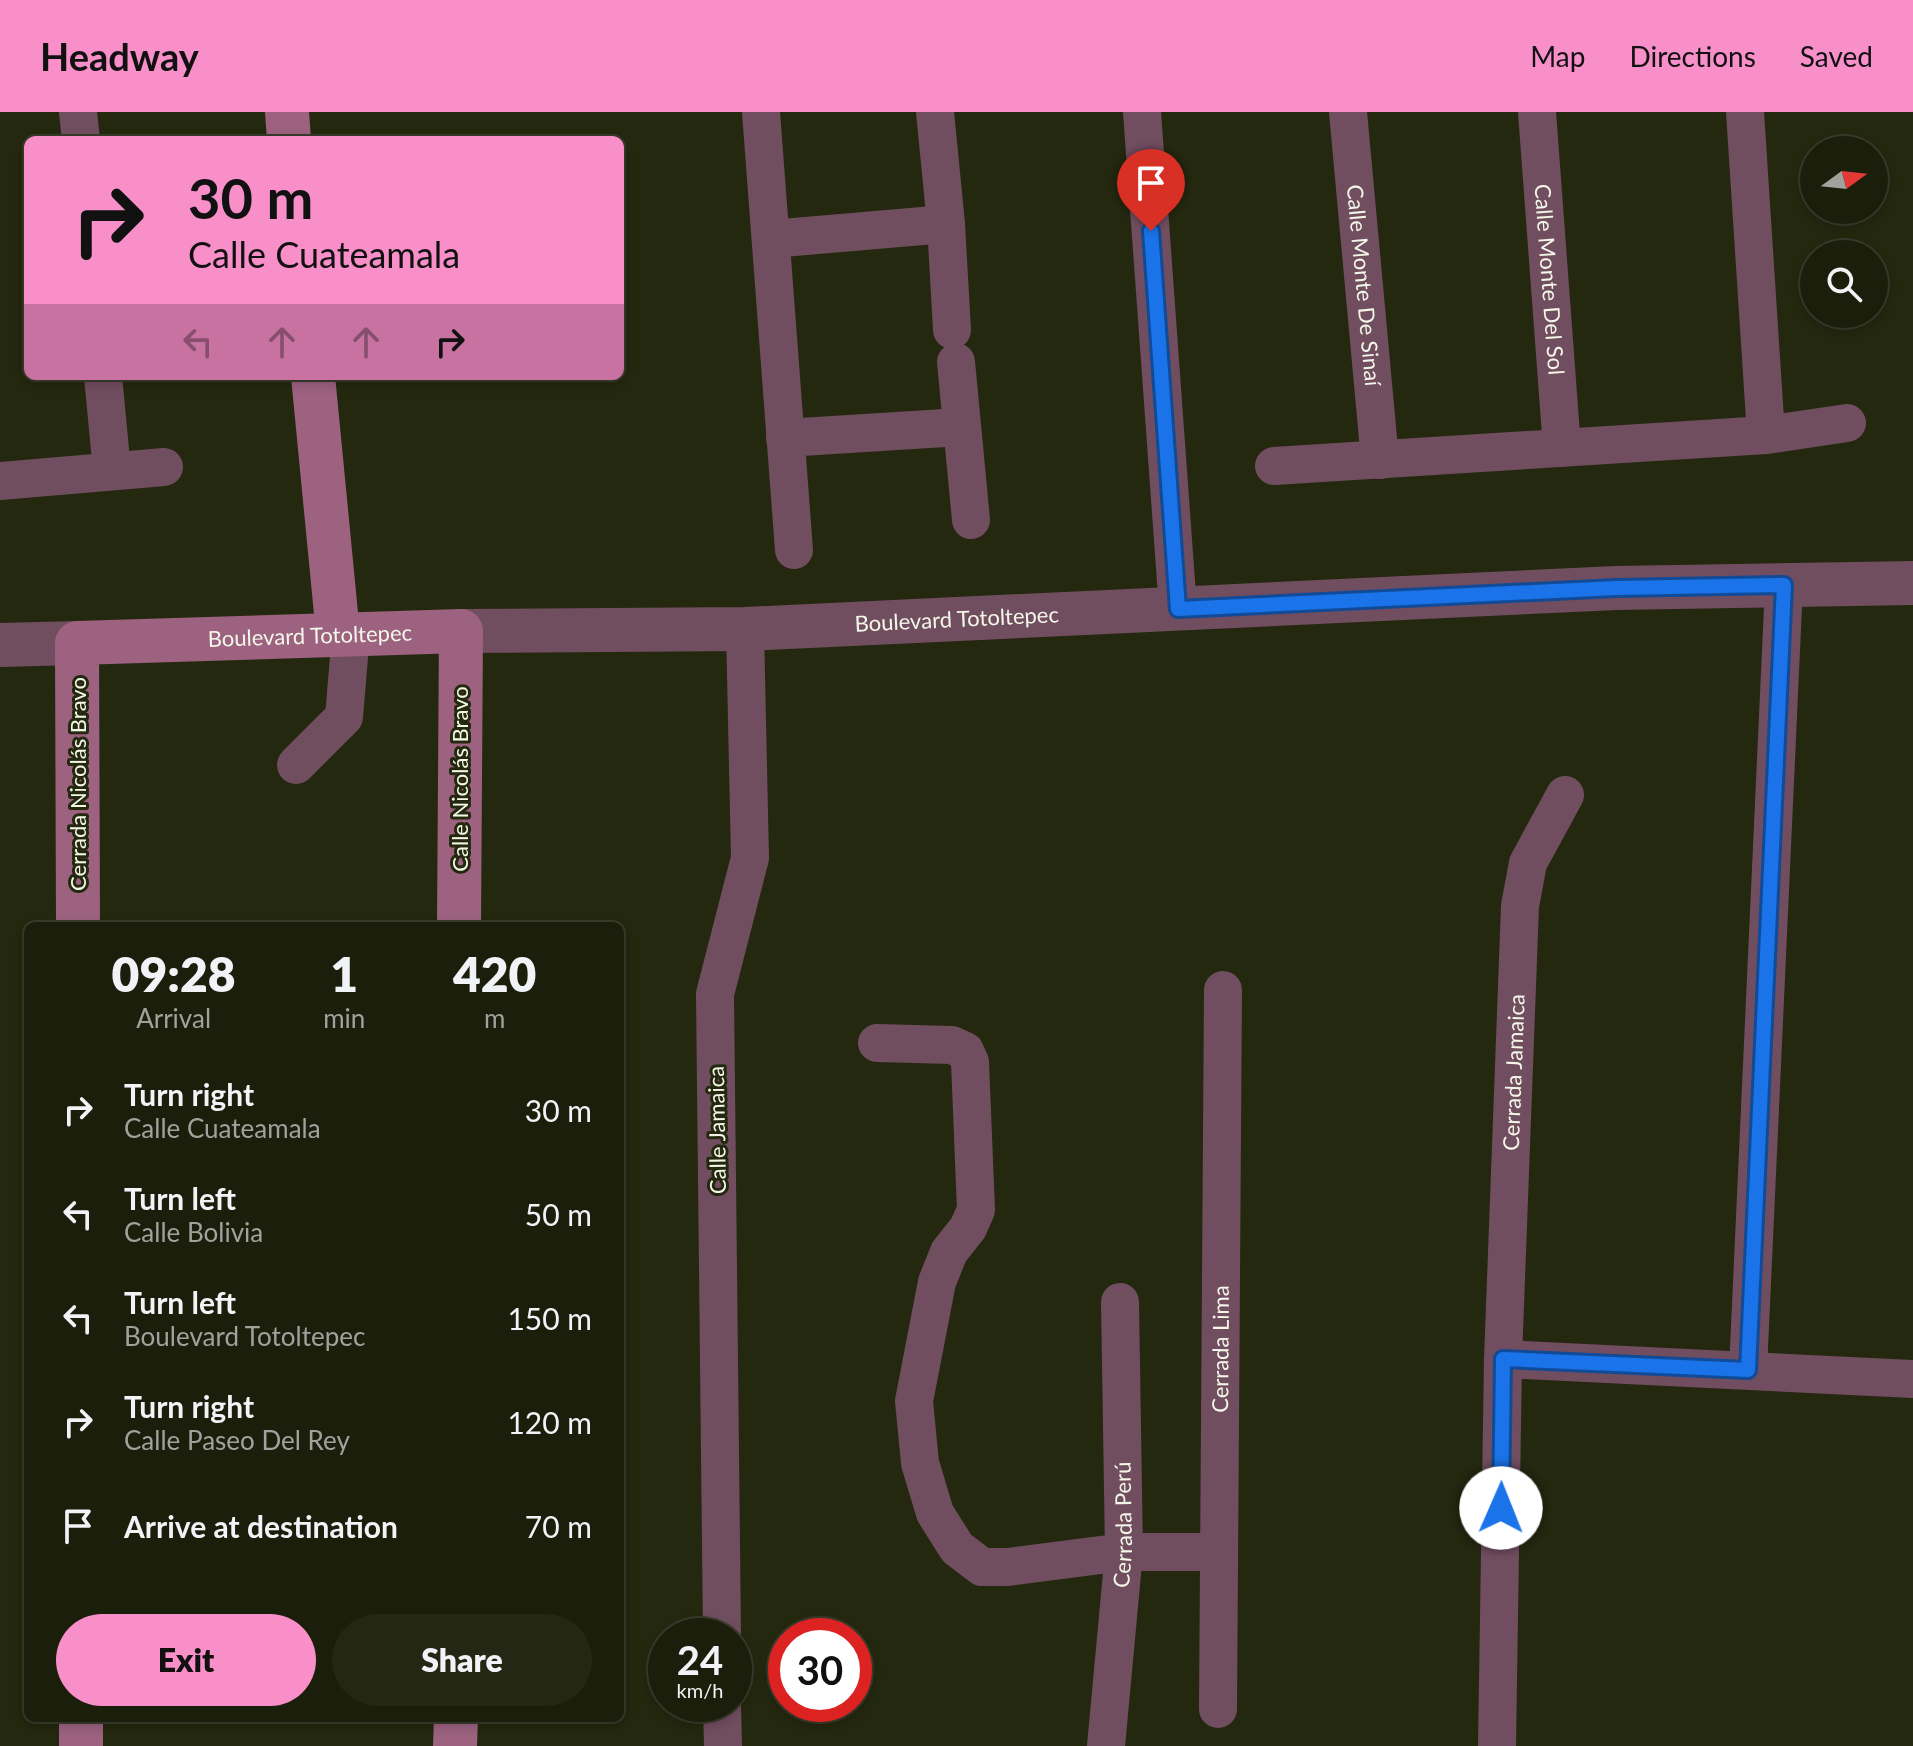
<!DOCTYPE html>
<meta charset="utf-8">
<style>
body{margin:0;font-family:Lato,sans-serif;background:#242714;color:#f1f3f6;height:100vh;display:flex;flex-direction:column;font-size:30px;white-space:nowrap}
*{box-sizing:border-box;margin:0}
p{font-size:26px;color:#a0a29d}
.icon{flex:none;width:44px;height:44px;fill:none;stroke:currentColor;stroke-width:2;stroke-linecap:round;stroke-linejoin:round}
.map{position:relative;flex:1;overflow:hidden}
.sheet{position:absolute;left:24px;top:810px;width:600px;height:800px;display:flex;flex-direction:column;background:#1b1e0b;border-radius:12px;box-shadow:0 4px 12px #0003,0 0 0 2px #393c2c}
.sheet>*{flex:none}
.guide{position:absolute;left:24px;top:24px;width:600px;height:244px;border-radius:12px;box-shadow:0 4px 12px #0003,0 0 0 2px #393c2c;background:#f98fc9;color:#111;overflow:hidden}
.needle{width:52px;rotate:75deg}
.tools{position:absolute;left:1800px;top:24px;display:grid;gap:16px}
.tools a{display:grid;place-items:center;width:88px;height:88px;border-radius:50%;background:#1b1e0b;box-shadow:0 4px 12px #0003,0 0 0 2px #393c2c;font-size:40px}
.speed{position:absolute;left:648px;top:1506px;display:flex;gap:16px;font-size:40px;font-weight:700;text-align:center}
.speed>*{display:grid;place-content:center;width:104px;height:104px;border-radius:50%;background:#1b1e0b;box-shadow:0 4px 12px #0003,0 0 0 2px #393c2c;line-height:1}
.speed small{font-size:20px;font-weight:400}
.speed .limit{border:12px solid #d22;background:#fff;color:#111}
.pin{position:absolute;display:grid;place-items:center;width:68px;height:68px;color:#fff;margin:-82px -34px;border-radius:50% 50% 50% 0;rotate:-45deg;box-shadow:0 0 8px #0007}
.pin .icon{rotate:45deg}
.me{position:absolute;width:88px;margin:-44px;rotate:1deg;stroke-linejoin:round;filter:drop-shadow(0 0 6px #0008)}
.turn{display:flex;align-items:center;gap:28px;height:168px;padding:0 32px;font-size:36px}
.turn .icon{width:104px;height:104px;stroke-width:2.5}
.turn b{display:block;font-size:56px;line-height:68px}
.lanes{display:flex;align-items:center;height:76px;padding:0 32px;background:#0003;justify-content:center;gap:40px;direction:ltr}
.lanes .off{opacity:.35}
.eta{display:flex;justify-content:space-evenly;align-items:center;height:136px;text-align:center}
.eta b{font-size:48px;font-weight:800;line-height:56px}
.primary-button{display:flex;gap:16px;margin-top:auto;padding:16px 32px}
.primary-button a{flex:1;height:92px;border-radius:48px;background:#f98fc9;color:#111;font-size:32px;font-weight:800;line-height:92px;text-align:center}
.primary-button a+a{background:#242714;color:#f1f3f6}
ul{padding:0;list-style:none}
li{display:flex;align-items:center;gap:24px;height:104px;padding:0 32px}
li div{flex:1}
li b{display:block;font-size:30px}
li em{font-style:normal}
header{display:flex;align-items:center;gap:48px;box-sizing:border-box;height:112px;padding:0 40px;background:#f98fc9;color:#111}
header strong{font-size:38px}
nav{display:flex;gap:44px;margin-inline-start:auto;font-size:28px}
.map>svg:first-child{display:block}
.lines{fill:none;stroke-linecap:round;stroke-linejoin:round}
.minor{stroke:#714d60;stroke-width:38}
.tertiary{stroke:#714d60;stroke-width:44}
.secondary{stroke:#9c6280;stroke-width:44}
.route-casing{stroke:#114b97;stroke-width:20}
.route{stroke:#1a73e8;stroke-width:14}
.labels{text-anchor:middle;stroke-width:6;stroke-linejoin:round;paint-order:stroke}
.street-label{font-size:22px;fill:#f3f7e7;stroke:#24280f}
</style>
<header>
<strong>Headway</strong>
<nav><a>Map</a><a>Directions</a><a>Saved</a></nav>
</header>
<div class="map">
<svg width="1913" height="1634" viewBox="0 0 1913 1634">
<rect width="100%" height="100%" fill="#24280f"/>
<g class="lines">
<g class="minor">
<path d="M78,0l3,28"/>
<path d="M761,0l33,438"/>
<path d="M935,0l11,112 6,106"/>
<path d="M1142,0l36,497"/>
<path id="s1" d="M1348,0l32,348"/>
<path id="s2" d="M1537,0l25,336"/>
<path d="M1745,0l21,323"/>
<path d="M771,127l175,-15"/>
<path d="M956,250l15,158"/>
<path d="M103,264l9,95"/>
<path d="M785,326l176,-11"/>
<path d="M1274,354l492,-31 81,-12"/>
<path d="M0,369l164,-14"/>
<path d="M296,653l48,-48 7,-84"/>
<path d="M877,931l75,2 13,6 5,11 6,148 -8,18 -19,24 -12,30 -23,119 6,62 15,50 22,35 25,19h26l116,-15h95"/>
<path d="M1503,1247l410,20"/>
<path d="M1748,1258l36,-785"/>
<path d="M722,1524l-7,-642 35,-136 -5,-229"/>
<path d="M722,1592l1,42"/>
<path id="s3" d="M1218,1597l5,-719"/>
<path id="s4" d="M1106,1634l18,-194 -4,-250"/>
<path id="s5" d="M1497,1634l6,-387 17,-453 8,-43 37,-68"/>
</g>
<g class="tertiary">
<path id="s6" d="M461,519l284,-2 871,-41 297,-5"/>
<path d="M0,533l77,-2"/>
</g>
<g class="secondary">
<path d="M287,0l2,28"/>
<path d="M313,264l25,258"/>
<path id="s7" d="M78,814l-1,-283 384,-12 -2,295"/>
<path d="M81,1606v28"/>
<path d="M455,1634l1,-28"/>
</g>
</g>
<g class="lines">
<defs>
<path id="route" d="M1151,119l27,378 438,-21 168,-3 -36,785 -245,-11 -2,149"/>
</defs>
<use href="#route" class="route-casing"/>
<use href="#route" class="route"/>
</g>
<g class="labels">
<g class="street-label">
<text dy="8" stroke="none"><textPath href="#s2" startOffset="168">Calle Monte Del Sol</textPath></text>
<text dy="8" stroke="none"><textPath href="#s1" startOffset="174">Calle Monte De Sinaí</textPath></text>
<text dy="8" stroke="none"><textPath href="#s6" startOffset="496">Boulevard Totoltepec</textPath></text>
<text dy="8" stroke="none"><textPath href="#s7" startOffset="516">Boulevard Totoltepec</textPath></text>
<text transform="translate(460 667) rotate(-90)" y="8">Calle Nicolás Bravo</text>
<text transform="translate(78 672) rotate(-90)" y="8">Cerrada Nicolás Bravo</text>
<text dy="8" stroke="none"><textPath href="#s5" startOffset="674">Cerrada Jamaica</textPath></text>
<text transform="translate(717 1018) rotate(-91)" y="8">Calle Jamaica</text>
<text dy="8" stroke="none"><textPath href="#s3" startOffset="360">Cerrada Lima</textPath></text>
<text dy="8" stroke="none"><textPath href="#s4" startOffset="222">Cerrada Perú</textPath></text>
</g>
</g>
</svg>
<div class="tools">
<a><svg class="needle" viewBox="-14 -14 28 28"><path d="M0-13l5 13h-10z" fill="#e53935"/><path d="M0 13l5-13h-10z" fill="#a0a29d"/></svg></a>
<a><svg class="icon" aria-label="search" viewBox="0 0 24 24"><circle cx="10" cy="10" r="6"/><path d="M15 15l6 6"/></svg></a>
</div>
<div class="speed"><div>24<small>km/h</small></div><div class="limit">30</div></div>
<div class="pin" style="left:1151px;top:119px;background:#d93025"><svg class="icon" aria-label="arrive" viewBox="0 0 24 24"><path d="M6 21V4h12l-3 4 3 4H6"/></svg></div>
<svg class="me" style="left:1501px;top:1396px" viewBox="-20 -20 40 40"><circle r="19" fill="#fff"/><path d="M0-13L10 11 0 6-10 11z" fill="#1a73e8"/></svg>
<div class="guide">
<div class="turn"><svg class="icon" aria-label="right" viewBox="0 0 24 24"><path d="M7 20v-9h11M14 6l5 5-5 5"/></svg><div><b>30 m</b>Calle Cuateamala</div></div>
<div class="lanes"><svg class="icon off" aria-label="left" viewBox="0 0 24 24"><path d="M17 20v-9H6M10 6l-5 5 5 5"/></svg><svg class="icon off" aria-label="ahead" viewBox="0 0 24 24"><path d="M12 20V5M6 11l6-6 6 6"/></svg><svg class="icon off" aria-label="ahead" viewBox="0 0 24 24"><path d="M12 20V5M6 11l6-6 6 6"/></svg><svg class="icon" aria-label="right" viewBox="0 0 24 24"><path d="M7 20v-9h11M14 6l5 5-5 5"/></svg></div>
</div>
<section class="sheet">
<div class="eta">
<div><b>09:28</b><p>Arrival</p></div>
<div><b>1</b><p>min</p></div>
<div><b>420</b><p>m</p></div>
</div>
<ul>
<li><svg class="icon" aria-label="right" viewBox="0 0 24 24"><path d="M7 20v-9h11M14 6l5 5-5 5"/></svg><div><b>Turn right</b><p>Calle Cuateamala</p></div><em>30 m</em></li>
<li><svg class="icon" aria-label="left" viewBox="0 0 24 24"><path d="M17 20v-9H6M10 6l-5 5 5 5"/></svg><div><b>Turn left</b><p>Calle Bolivia</p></div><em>50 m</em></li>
<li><svg class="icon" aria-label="left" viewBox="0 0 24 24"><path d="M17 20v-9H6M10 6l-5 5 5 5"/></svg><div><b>Turn left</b><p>Boulevard Totoltepec</p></div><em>150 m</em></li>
<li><svg class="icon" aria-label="right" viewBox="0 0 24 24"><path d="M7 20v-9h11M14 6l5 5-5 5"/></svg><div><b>Turn right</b><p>Calle Paseo Del Rey</p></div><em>120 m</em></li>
<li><svg class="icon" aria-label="arrive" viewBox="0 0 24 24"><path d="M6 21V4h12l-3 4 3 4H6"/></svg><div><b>Arrive at destination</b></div><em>70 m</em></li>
</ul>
<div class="primary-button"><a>Exit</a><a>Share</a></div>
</section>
</div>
